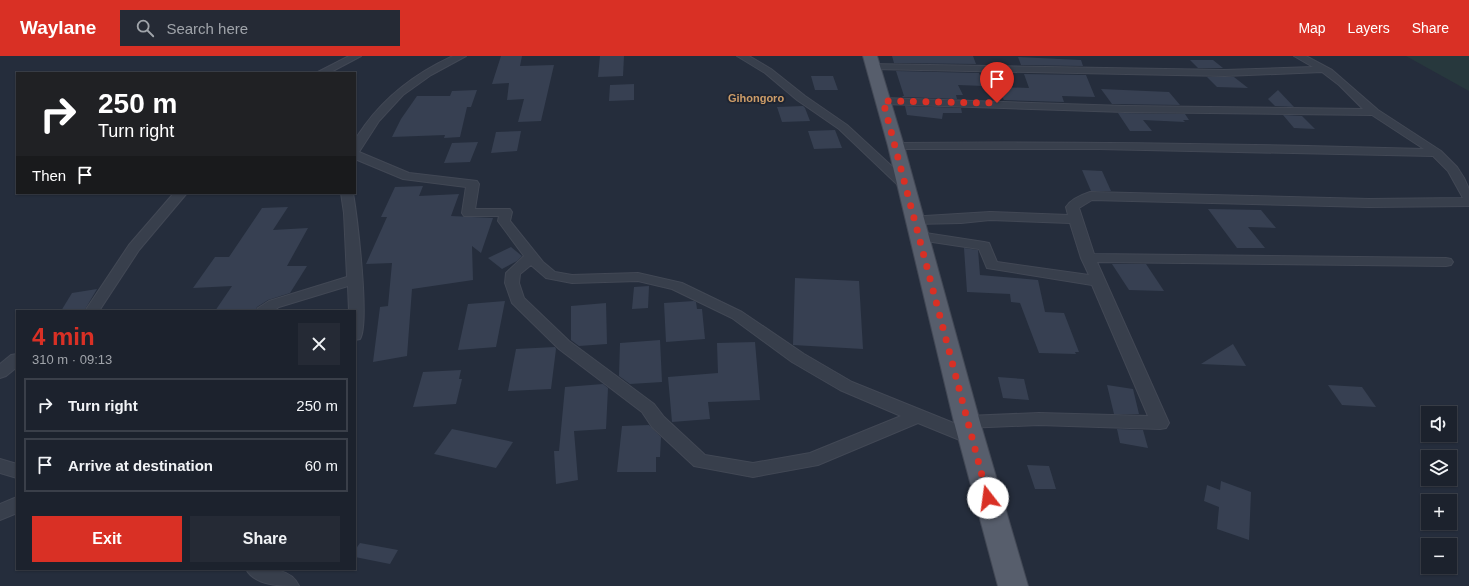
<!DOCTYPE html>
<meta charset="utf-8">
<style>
body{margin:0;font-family:Arial,sans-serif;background:#252a35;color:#f1f3f6;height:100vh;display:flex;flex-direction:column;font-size:15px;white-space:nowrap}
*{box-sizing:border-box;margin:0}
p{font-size:13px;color:#a0a4aa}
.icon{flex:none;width:22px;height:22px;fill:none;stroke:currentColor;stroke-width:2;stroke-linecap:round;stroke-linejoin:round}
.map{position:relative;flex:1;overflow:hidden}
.sheet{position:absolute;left:16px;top:254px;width:340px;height:260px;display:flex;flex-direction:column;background:#1c222d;border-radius:0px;box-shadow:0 1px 3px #0004,0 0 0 1px #3a3f49}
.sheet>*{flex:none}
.banner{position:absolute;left:16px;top:16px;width:340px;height:122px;border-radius:0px;box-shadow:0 1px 3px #0004,0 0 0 1px #3a3f49;background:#202124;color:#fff;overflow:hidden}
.fabs{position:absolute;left:1421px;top:350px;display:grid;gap:8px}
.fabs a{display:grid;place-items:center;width:36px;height:36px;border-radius:0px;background:#1c222d;box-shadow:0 1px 3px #0004,0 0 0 1px #3a3f49;font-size:20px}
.pin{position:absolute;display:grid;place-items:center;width:34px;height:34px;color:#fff;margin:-41px -17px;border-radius:50% 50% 50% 0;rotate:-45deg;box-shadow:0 0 4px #0007}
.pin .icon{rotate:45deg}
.me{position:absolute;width:44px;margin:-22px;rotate:345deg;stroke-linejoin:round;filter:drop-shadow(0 0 3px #0008)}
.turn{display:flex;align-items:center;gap:14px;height:84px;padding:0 16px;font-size:18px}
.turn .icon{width:52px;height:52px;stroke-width:2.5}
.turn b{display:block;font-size:28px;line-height:34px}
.then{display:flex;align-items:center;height:38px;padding:0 16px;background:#0003;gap:8px;font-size:15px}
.round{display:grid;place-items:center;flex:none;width:42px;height:42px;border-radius:0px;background:#252a35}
.overview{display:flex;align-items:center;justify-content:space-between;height:68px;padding:0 16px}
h1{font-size:24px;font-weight:800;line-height:30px;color:#d93025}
.cta{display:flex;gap:8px;margin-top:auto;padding:8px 16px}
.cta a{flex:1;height:46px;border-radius:0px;background:#d93025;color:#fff;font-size:16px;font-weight:800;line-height:46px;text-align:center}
.cta a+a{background:#252a35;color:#f1f3f6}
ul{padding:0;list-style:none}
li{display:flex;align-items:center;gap:12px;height:54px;margin:0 8px 6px;padding:0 8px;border:2px solid #3a3f49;border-radius:0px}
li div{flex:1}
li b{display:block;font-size:15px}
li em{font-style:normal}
header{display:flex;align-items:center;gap:24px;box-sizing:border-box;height:56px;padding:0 20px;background:#d93025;color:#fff}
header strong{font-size:19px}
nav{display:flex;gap:22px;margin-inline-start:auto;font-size:14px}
.search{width:280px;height:36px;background:#252a35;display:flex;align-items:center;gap:10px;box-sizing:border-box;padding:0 14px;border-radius:0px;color:#a0a4aa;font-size:15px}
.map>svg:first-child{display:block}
.green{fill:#27383d}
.building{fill:#374052}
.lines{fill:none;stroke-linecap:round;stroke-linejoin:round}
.street-casing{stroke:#424855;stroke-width:2}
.primary-casing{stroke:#424855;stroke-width:2}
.street{fill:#383f4c;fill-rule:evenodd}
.primary{fill:#575e6c;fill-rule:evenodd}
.route{stroke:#d93025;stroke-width:7;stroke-dasharray:0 12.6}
.labels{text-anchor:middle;stroke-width:4;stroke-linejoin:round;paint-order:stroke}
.far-quarter-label{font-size:11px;font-weight:bold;fill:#ce9d68;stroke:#1e2431}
</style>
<header>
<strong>Waylane</strong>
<div class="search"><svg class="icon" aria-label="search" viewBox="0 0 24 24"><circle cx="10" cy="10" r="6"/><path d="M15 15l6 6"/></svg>Search here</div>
<nav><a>Map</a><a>Layers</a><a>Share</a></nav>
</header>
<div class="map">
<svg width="1469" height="530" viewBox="0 0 1469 530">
<rect width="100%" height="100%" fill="#252d3c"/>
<path class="green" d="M1406,0h63v35z"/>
<g class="building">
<path d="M501,0h21l-2,10 34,-1 -13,56 -23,1 6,-23 -17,1 2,-17 -17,1z"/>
<path d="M600,0h24l-1,20 -25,1z"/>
<path d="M892,0h81l3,8 -82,-1z"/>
<path d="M1018,1l63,3 2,6 -62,-1z"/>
<path d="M1190,4h23l10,8h-25z"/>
<path d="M896,15l83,2 5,13 -26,-1 5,10h-7l1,4 -54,-2 -1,-1h2z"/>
<path d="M1024,18l62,1 9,22 -33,-1 2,6 -60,-2 -8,-13 33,1z"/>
<path d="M811,20h22l5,14h-23z"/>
<path d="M1207,21h27l14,11 -31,-1z"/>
<path d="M634,28v16l-25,1 1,-16z"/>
<path d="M1101,33l68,3 11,13 -68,-1z"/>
<path d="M477,34l-6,17h-4l-7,30 -16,1 1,-3 -53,2 9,-18 16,-23h33l2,-5z"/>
<path d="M1278,34l16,17 -19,-1 -7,-7z"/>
<path d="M803,50l2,2 5,13 -28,1 -5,-15z"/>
<path d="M905,50l56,2 1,5h-19l-1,6 -35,-4z"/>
<path d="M1118,57l67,1 4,6h-6l2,2 -42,-2 9,11h-22z"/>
<path d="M1283,59l19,1 13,13 -21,-1z"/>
<path d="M835,74l7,18 -28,1 -6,-18z"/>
<path d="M521,75l-4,20 -26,2 5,-21z"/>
<path d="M478,86l-8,20 -26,1 8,-20z"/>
<path d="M1082,114l20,1 9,20h-20z"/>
<path d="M423,130l-4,10 40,-2 -8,22 42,2 -12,35 -9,-7 1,34 -61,9 -5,67 -34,6 7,-55 8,-1 4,-43 -26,1 21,-47h-6l14,-30z"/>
<path d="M288,151l-15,23 35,-2 -21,38h20l-17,27 -22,7 -11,7 -2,4h-40l17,-25 -39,2 22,-31h14l33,-49z"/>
<path d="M1208,153l53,1 15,18 -28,-1 17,21h-28z"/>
<path d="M511,191l11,9 -5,5 -15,8 -14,-11z"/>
<path d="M964,192l14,2 2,25 58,5 7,32 19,1 15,39h-4l1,2 -37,-1 -19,-50 -9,-1 -1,-8 -43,-2z"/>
<path d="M1112,208h34l18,27 -35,-1z"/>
<path d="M795,222l64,3 4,68 -70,-4z"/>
<path d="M649,230l-1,22 -16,1 2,-22z"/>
<path d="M97,233l-13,22h-23l11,-18z"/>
<path d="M505,245l-9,46 -38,3 10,-46z"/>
<path d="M694,245l2,1 1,7h5l3,30 -39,3 -2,-39z"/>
<path d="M606,247l1,41 -28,2 -8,-6v-34z"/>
<path d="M660,284l2,42 -32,2 -11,-8 1,-33z"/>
<path d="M755,286l5,58 -52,2 2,17 -38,3 -4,-45 50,-4 -1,-30z"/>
<path d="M1233,288l13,22 -45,-2z"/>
<path d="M555,291l1,2 -5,40 -43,2 8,-42z"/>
<path d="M461,314l-2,9h3l-6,25 -43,3 10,-35z"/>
<path d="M998,321l26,2 5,21 -26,-2z"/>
<path d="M603,328l5,4 -2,41 -32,2 4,49 -22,4 -2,-33h5l6,-64z"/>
<path d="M1107,329l26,4 6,25h-25z"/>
<path d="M1328,329l34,2 14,20 -34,-2z"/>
<path d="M649,369l12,12 -1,20h-4v15h-39l5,-46z"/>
<path d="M452,373l61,13 -17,26 -62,-14z"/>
<path d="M1117,373l26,1 5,18 -28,-5z"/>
<path d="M1027,409l22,1 7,23h-21z"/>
<path d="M1221,425l30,11 -2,48 -32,-11 2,-22 -15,-6 3,-16 13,5z"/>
<path d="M360,487l38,7 -8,14 -35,-7v-7z"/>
</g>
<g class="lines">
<defs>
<g id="street">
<path d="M349,0h12l-32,17h-13z"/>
<path d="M453,0h13l-35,19 -28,20 -24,26 -20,31 50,21 68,8 2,3 -4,25h35l2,3 -2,9 33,41 12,10 17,3 66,-2 44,10 60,29 62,42 48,28 109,44 -3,-4 3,-5 6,-1 72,-3 109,3 -56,-131 -105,-17 -8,-19 -60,-9 -5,-1 -2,-3 2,-3 5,-1 65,10 5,1 8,19 92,13 -8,-17 -11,-35 -80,-3 -29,3 -47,1 -5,-1 -1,-3 1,-3 81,-5 78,3 -2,-8c5,-8 15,-12 24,-15l279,7 94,-1 -15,-27 -15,-15 -334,-7h-203l-6,-3 6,-3c176,-2 352,1 528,6l-52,-34 -247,-3 -242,-8 -5,-3 5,-3 242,8 238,3 -24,-24 -17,-13 -97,4 -352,-7 -3,-1 -2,-2 2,-2 355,6 88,-3 -19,-11h12l26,14 46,40 63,41 16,16 7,11 5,11v17l-100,1 -277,-7 -13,8 15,46 352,4 5,1 2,3 -2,3 -5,1 -349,-4 72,161 -3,5 -6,1 -121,-4 -74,3 13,5 3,5 -3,5 -6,2 -54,-22 -100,42 -65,12 -59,-11 -42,-39 -10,-15 -83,-63 -47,-46 -7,-20 1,-10 18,-17 -26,-35 1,-5h-35l-2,-3 4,-26 -63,-8 -48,-20c0,-5 -1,-13 0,-18 2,-6 7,-11 10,-16 23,-31 53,-53 88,-69zM531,209l15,13 26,5 66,-2 34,8 60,29 60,44 48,28 61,26 -91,37 -57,10 -48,-8 -41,-38 -10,-13 -85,-63 -45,-43 -5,-15 1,-9z"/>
<path d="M737,0h12l22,13 34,27 42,29 62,57 2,3 -2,3h-8l-62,-59 -42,-29 -32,-27z"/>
<path d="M174,137h13l-48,57 -40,61h-14l44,-66z"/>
<path d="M341,137h12c4,23 17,130 7,146l-5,1v-29h-6l-1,-25 -69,21 -6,4h-17l2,-3 11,-7 78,-24 -3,-64z"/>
<path d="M17,298v13l-11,9 -6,2v-14l11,-9z"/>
<path d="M0,403l17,5v14l-17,-5z"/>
<path d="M17,441v16l-17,7v-16z"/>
<path d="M246,513c18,0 44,-3 53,17 -18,0 -44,0 -53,-17z"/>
</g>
<path id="primary" d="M863,0h14l27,90 76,276 48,164h-30l-44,-164 -66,-276z"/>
</defs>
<use href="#street" class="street-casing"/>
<use href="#primary" class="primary-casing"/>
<use href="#street" class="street"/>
<use href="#primary" class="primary"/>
</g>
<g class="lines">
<path class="route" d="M988,442l-105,-397 114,2"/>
</g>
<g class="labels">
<g class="far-quarter-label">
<text x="756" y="46">Gihongoro</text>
</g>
</g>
</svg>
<div class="fabs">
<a><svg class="icon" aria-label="sound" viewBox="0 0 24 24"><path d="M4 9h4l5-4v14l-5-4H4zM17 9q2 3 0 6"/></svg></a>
<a><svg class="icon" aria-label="layers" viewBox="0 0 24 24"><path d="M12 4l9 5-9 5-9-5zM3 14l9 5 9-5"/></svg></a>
<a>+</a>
<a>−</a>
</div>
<div class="pin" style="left:997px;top:47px;background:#d93025"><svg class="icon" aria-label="arrive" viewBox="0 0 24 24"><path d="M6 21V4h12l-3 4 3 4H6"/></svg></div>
<svg class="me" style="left:988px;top:442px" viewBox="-20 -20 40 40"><circle r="19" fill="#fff"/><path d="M0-13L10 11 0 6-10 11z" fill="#d93025"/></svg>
<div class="banner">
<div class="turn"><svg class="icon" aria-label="right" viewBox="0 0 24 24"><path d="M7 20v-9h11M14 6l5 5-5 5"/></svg><div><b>250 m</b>Turn right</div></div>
<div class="then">Then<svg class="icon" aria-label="arrive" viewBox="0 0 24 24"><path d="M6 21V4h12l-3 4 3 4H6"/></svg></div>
</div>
<section class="sheet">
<div class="overview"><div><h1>4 min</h1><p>310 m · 09:13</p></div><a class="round"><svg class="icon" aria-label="close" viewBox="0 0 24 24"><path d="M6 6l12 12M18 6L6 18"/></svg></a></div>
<ul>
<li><svg class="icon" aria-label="right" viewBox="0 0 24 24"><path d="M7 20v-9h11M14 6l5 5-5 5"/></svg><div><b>Turn right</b></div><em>250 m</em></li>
<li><svg class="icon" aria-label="arrive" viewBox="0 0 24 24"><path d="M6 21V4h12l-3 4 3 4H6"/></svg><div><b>Arrive at destination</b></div><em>60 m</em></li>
</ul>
<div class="cta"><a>Exit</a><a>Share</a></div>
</section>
</div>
